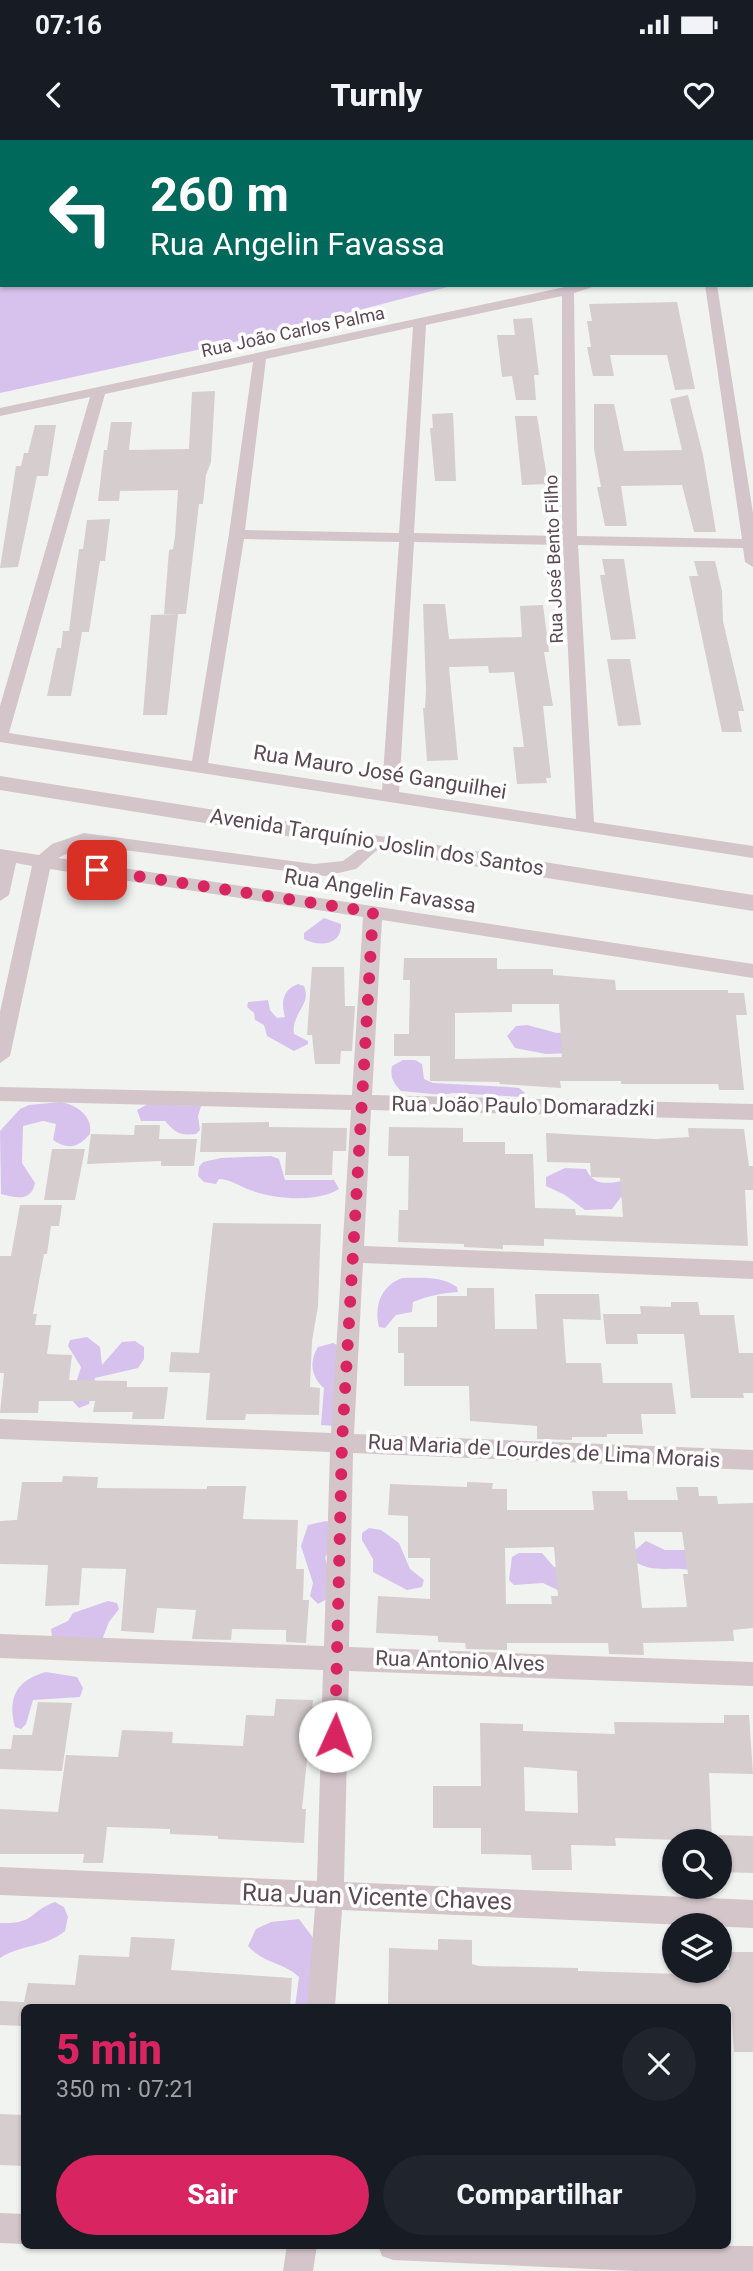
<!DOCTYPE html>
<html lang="pt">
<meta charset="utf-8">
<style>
body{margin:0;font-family:Roboto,sans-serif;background:#20242c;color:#f1f3f6;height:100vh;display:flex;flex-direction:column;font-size:26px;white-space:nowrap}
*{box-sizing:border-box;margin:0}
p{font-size:23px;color:#9ea1a6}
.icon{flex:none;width:38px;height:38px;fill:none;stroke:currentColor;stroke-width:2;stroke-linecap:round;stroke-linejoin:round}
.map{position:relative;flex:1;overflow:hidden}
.panel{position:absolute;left:21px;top:1864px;width:710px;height:245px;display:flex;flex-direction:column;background:#171b24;border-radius:10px;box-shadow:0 2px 5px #0004}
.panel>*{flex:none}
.banner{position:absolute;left:0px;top:0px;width:754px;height:147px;box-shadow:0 2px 5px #0004;background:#00695c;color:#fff;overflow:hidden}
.fabs{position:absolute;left:662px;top:1689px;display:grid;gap:14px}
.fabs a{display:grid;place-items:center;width:70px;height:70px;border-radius:50%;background:#171b24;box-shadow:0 2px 5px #0004;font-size:35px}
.pin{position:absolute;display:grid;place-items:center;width:60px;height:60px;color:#fff;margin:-30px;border-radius:14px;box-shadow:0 4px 10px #0006}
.me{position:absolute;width:77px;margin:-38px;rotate:2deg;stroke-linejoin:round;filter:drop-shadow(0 0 5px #0008)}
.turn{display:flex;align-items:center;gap:24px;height:147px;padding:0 35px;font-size:32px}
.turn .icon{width:91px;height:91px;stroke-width:2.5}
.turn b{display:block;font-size:49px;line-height:60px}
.round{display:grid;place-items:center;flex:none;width:74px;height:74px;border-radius:37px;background:#20242c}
.head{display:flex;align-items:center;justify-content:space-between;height:119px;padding:0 35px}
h1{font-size:42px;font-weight:800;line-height:52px;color:#d82561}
.button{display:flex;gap:14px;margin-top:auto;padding:14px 35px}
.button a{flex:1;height:80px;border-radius:42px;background:#d82561;color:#fff;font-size:28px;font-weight:800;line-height:80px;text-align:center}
.button a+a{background:#20242c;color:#f1f3f6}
.status{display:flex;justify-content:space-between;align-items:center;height:49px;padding:0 35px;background:#171b24;direction:ltr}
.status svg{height:19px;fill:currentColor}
header{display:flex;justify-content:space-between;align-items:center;height:91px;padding:0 35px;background:#171b24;font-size:32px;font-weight:800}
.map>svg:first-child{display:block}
.green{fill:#d7c2ed}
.building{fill:#d6cdcf;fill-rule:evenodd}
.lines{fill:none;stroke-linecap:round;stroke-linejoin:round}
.minor{fill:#d4c5cb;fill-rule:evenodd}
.tertiary{fill:#d4c5cb;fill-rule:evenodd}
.route{stroke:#d82561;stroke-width:12;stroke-dasharray:0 21.6}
.labels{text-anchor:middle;stroke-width:7;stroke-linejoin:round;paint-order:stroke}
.far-street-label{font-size:18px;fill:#5d4952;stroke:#fff}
.street-label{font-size:21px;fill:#5d4952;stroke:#fff}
.near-street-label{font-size:24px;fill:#5d4952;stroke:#fff}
</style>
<div class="status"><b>07:16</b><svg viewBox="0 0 49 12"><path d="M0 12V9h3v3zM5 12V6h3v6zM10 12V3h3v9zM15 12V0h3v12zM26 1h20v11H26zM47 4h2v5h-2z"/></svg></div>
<header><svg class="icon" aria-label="back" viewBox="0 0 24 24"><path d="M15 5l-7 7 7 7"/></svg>Turnly<svg class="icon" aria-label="heart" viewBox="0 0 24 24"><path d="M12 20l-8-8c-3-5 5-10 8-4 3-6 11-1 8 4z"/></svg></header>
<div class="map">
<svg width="753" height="2131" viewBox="0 0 753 2131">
<rect width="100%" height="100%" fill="#f1f3f1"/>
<g class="green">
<path d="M318,0h435v96l-1,-94h-453z"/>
<path d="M0,29l2,116h453l-203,53 -252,55z"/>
<path d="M324,778l17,6c1,22 -23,23 -37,15v-6z"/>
<path d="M298,844l6,2c8,19 -13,27 -10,48l14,7v3l-14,7 -27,-15 -3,-11 -9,-5 -1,-7 -7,-6 1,-5 20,-2 2,10 7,8 8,-1c-4,-14 -3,-27 13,-33z"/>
<path d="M527,885l30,8 12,-1 3,21 -26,1 -31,-6 -8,-12 9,-10z"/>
<path d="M403,920h12l7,4 2,15 9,4 76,4 10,1 6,5 -2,4 -70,-4 -10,2 -42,-4c-8,-8 -11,-14 -9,-25z"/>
<path d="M61,962c16,3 32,14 29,32 -12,14 -22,16 -37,6l3,-16 -13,-3 -20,5 -1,37 13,20c-4,19 -19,15 -34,11l-1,-63 20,-22 9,-4z"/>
<path d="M148,964l53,2 -3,10 2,14 -4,4c-17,2 -21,-2 -31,-13h-24l-4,-11z"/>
<path d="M271,1016l8,3 6,21h49l5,9c-22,14 -65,10 -89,1 -11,-4 -18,-10 -31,-11l-3,5 -12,-2 -6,-6 1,-9 4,-5 18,-4z"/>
<path d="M565,1028l21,1c8,18 22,14 38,12l14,15 -17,1 -9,12 -27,1 -20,-15 -19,-9v-9z"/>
<path d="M402,1138c20,0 39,-2 55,9l1,5c-17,1 -30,4 -45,10l-1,10 -16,3 -11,13 -6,-1c-5,-22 2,-41 23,-49z"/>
<path d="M87,1197l13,10 2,18 20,-23 13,-1 9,6v12l-6,9 -43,10 -6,26 -10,4 -8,-9 10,-32 -13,-21 2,-6z"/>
<path d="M333,1203l8,4 -7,79 -13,-1 3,-37c-13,-11 -15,-27 -6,-41z"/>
<path d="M326,1381l7,3 2,12 -10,22 5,16 -3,25 -9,5 -8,-8 3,-13 -12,-37 7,-21z"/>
<path d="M369,1388l12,2 18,13 11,26 14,11 -2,7 -15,3 -34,-18v-13l-11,-19v-7z"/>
<path d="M646,1401l19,9h21l8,21c-23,-6 -42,4 -61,-11l1,-9z"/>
<path d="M519,1413h23l12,14 6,1 2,24 -19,-9 -29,2 -5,-5 3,-23z"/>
<path d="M108,1461l9,2 2,6 -10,13 -9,23 -42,-5 -6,-4 -1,-7 17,-8 5,-8z"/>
<path d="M46,1532l31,5 6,11 -3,9 -47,3 -7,24 -5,5 -6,-2c-8,-30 2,-47 31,-55z"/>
<path d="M55,1762l9,5 4,10 -3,14c-21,17 -43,13 -65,27v-35c37,1 27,-11 55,-21z"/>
<path d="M299,1779l15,20 -1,68h-18l4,-30c-16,-15 -35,-13 -51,-31l8,-17 15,-7z"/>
</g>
<g class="building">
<path d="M677,162l18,87 -20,1 -8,-35h-57l4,21h-21l-6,-29h4l-4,-26h5l-3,-17z"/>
<path d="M532,178l7,57h-5l2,25h-20l-4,-24 -10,1 -5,-42h18l-2,-16z"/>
<path d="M215,251l-4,71 -5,13 -3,29h-4l-13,110h-22l5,-64 4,-1 2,-12 3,-47 -58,1 -1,10h-21l6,-51h3l4,-28h21l-3,28 60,-1 3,-57z"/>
<path d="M688,255l15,60 13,77h-22l-12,-47 -61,1 6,40h-22l-8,-39h4l-7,-38v-45h20l10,47 58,-1 -12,-51z"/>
<path d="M453,273l3,68h-21l-5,-53h3l-1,-14z"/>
<path d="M515,276h22l11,68 -26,1z"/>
<path d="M35,285h21l-8,51h-11l-19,91 -18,1 16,-102h5l3,-13h4z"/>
<path d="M110,379l-5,42h-5l-11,71h-7l-11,64h-24l10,-48h4l2,-17h6l10,-82h4l4,-29z"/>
<path d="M602,419h22l12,80 -25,1 -11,-65h5z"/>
<path d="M694,421h21l7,30 1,30 21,90h-6l4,21h-20l-33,-156h9z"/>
<path d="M423,464h22l4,35 73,-2 -2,-31 23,-1 6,47h-5l9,54h-10l8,72h-5l1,5 -30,1 -4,-37h11l-10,-75 -25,1 -1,-7 -39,1 9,93 -31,1 -4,-53h2l1,-18z"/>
<path d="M178,474l-11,101h-24l8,-100z"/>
<path d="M607,519h23l11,66 -23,1z"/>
<path d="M404,818h93v11h56v6l62,5 1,10h112v3h16l3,22h-11l8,75h-25l-1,-6h-97v-3h-61l1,7 -61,-4 -1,-2 -69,-1v-25h-36v-22h15l1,-54h-7zM512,864h47l3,53 -107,2v-46l57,-1z"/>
<path d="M312,827h32l1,39h10l-3,45h-11l-1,13h-25l-3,-29h-5z"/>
<path d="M269,982v5l78,1 -1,23h-13l-1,24h-47l1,-23h-86l2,-29z"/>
<path d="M135,985h25l-1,14h38l-3,27h-33v-5l-74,3 4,-30 43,1z"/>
<path d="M389,987l74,1v14h42v12h28l2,54 40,1 1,6 47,2 -3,-39 -29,-1 -1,-14 -43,-1 -1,-29 109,6 34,-2 -1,-9 56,1 5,37h4v24h-8l3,56 -204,-7v7l-41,-1v4l-39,-2v-3l-66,-2 1,-32h9l1,-54h-21z"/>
<path d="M52,1009h33l-10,51h-31z"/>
<path d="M20,1065h42l-3,21h-8l-4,28h-3l-11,60h4l-2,11h16l-4,29 25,1 -3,25 58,1v6h41l-4,32h-32l1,-7h-40l2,-11h-56l-1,12h-38l4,-40h-4v-117h11z"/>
<path d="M213,1083l108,1 -3,82 -6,35 -2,46 10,1 -1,27 -73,-1 -1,6h-39l4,-47 -41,-1 2,-20 28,1z"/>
<path d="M467,1148h27l1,41h42l-2,-35h64l2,26 -38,-1 3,44h35l2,20h69l4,31h-35l2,20h-36v3h-35v3l-35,-1v-13l-67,-5 -1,-35h-65v-33h-6v-26h39v-31h30z"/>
<path d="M671,1162h27l2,13h34l5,38h14v40h-10l1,5h-53l-7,-64h-47l1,10h-32l-3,-30h38l-1,-8 31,1z"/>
<path d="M63,1336l35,1 -1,11 110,1v-3h39l-3,33 55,1 -2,49h8l-1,31h6l-3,43 -20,-1v-12l-54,-1 -1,11 -39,-1 4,-29 -39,-2 -3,25 -33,-2 5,-62 -44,-1 -3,37 -34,1 3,-41 -48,-1v-43l17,-1 5,-38h40z"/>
<path d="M467,1342l26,1 -1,6h15v21h87l-2,-19h35l1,9h50l-2,-13h22l1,9h18l1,8 35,-1v125l-20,2 1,11 -91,2 1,12 -35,-1 -1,-11h-101v7l-41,-1 -1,-6 -27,-1v-6l-62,-3 2,-37 52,3v-41h-22v-42l-20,-1 2,-31 77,3zM634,1392h48l6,42h-5l4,33 -45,1zM554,1407l4,49h-7l1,8h-46l-1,-56z"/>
<path d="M276,1559l37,1 -11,109h4l-2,34 -86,-4v-3l-48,-2v-5l-63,-2 -4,36h-20l1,-9h-84v-45l58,3 8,-57 52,2 4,-27 51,2 -1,11 71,3 3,-31 28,1z"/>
<path d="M38,1562l34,1 -10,68 -62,-2v-20h11l2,-14h19z"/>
<path d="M724,1575h25l4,59 -44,-1 3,68 -97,-3 1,8 -45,-1 1,25h-40l-1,-15 -50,-1v-26h-48v-42h48l-1,-63 43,1v7l92,3 -1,-12 110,1zM524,1627l53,4 1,42 -53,-2z"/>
<path d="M719,1695l34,1v37l-34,-1z"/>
<path d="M131,1797l44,2 -4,31 121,8 -2,29h-266v19l-24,-1v-24l24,1 4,-19 47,2 4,-30 50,2z"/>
<path d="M438,1799l34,1v24l7,2 99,2v3l102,3v-4h49l-1,-18h25v100h-19l-3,-45h-343l1,-59 49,2z"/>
<path d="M0,1974l24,1v51l-24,-1z"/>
</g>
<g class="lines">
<g class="minor">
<path d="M753,107v8l-1,1v-9z"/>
<path d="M574,145h25l-25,8 3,243 165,3 -37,-254h12l36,228v54l-8,-5 -2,-14 -165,-3 16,277 159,24v12l-753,-116v-36l90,-309 -90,19v-8zM562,156v240l-148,-3 12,-208zM413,187l-14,206 -154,-3 21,-171zM253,222l-24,172 -37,227 -183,-28 96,-339zM244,399l155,3 -17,248 -174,-27zM414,402l149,3 13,274 -177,-27z"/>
<path d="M84,693l230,31 29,-3 34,-25 9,6 -30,27 -31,7 -240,-31 -27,13 695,106v14l-371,-58 -10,175 381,9v16l-382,-10 -7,136 389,15v18l-390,-16 -9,171 399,16v20l-400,-17 -4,194 404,15v24l-404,-15 -5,211 409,18v28l-411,-18 -7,97h-28l8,-99 -315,-13v-28l317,14 6,-211 -323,-12v-24l324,12 6,-194 -330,-13v-20l331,14 20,-323 -351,-9v-14l352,8 11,-178 -313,-48 -40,187 -10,7v-51l32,-146 -16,-3 -7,32 -9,6v-52l39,6 13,-11z"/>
<path d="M0,2073l24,1v30l-24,-1z"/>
<path d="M287,2105h30l-4,26h-30z"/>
<path d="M378,2105l375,1v25h-117l-243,-11 -11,-4z"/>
</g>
<path class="tertiary" d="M0,636l753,119v16l-753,-121z"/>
</g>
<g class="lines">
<path class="route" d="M97,730l276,42 -31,530 -7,294"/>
</g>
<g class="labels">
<g class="far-street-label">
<text transform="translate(293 192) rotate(-12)" y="6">Rua João Carlos Palma</text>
<text transform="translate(554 419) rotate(-92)" y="6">Rua José Bento Filho</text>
</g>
<g class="street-label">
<text transform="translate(380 632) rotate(9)" y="7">Rua Mauro José Ganguilhei</text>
<text transform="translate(377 702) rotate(9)" y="7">Avenida Tarquínio Joslin dos Santos</text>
<text transform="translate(380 751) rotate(9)" y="7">Rua Angelin Favassa</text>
<text transform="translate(523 966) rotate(1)" y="7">Rua João Paulo Domaradzki</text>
<text transform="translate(544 1311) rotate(3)" y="7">Rua Maria de Lourdes de Lima Morais</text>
<text transform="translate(460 1521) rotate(2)" y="7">Rua Antonio Alves</text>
</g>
<g class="near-street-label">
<text transform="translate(377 1757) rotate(2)" y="8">Rua Juan Vicente Chaves</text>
</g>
</g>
</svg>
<div class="fabs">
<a><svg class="icon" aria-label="search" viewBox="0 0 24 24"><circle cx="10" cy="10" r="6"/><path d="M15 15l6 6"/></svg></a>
<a><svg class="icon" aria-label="layers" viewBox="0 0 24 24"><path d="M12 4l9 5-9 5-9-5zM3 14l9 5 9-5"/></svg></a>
</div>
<div class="pin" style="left:97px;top:730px;background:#d93025"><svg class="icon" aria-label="arrive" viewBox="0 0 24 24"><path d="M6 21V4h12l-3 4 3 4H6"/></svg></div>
<svg class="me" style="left:335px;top:1596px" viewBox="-20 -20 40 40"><circle r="19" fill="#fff"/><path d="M0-13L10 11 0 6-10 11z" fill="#d82561"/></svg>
<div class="banner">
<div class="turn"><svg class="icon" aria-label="left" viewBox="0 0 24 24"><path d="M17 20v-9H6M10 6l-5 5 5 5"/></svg><div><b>260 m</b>Rua Angelin Favassa</div></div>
</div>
<section class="panel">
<div class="head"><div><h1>5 min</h1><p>350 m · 07:21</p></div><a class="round"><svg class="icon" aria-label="close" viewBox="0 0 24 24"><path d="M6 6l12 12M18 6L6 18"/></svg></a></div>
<div class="button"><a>Sair</a><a>Compartilhar</a></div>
</section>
</div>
